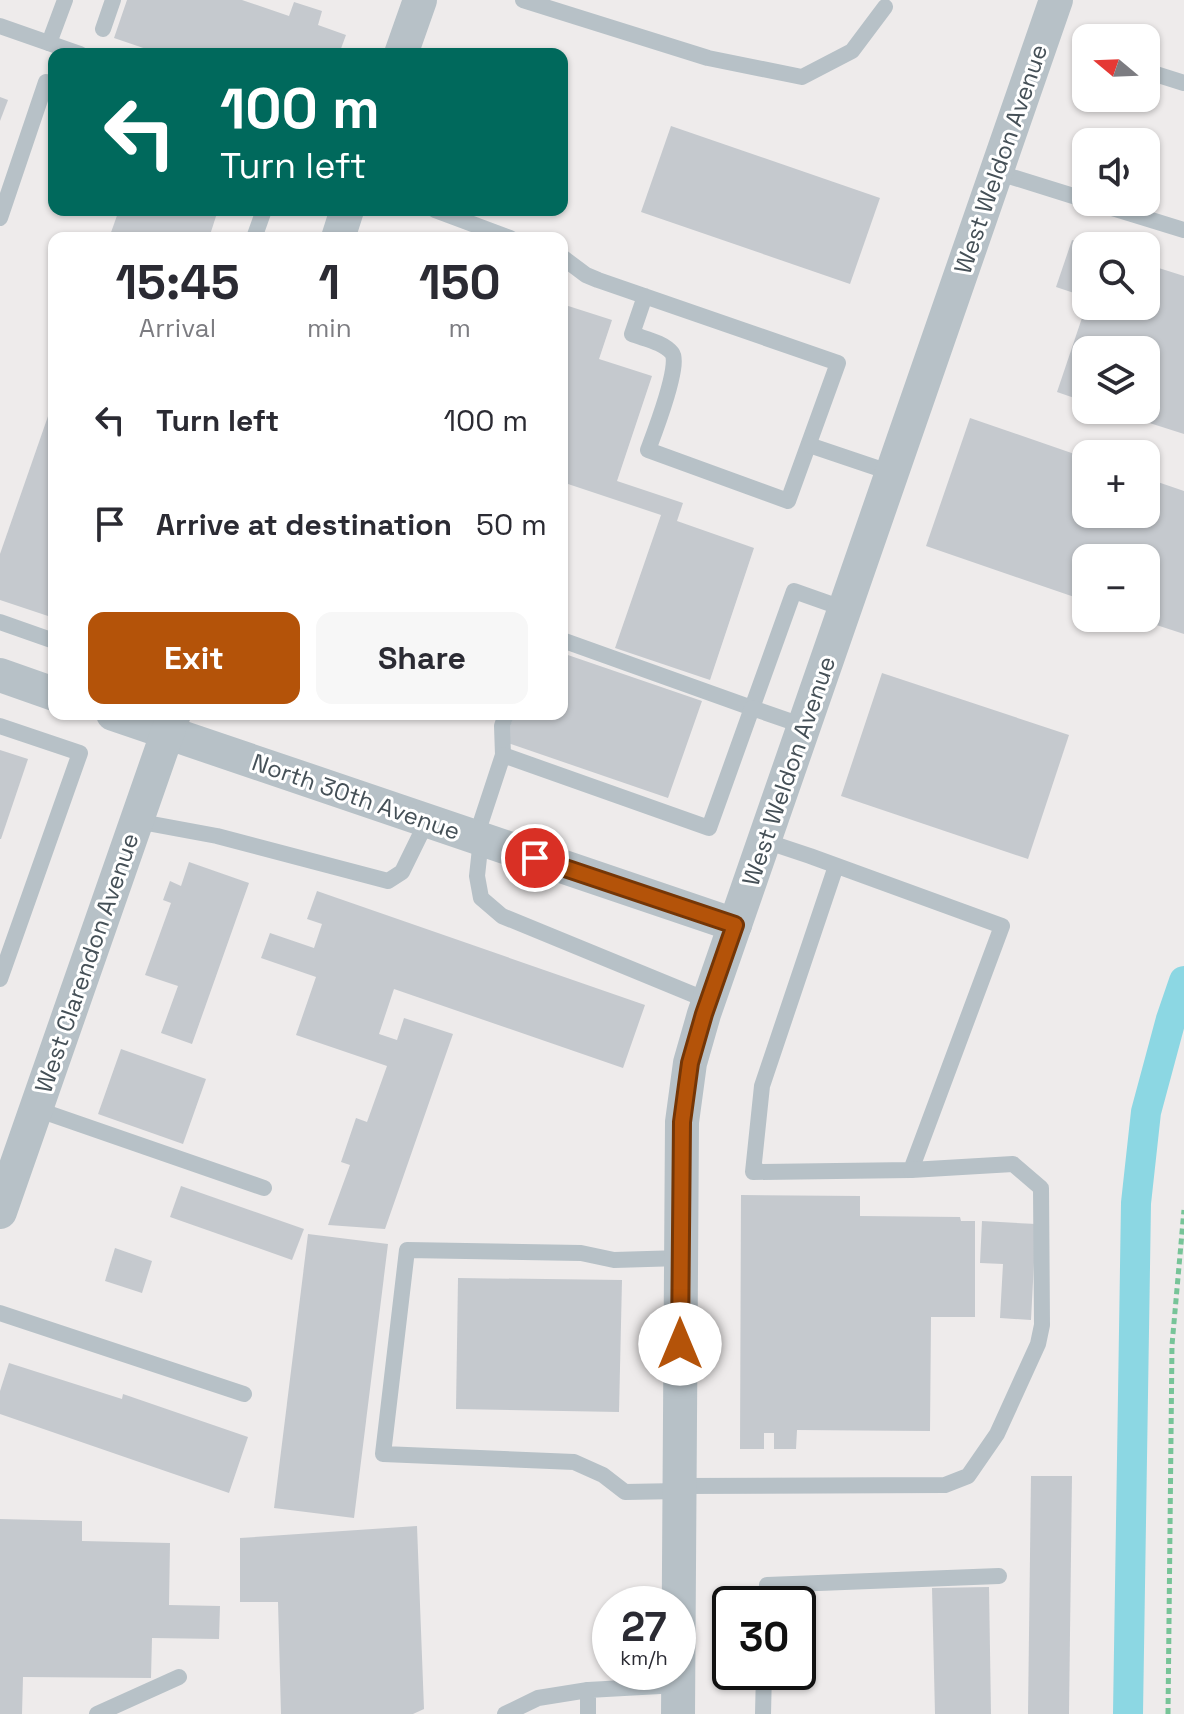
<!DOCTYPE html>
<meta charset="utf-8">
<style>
body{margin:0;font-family:"Space Grotesk",sans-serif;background:#f7f7f7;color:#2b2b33;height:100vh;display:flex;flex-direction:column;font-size:30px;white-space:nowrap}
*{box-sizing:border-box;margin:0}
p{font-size:26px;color:#7c7c81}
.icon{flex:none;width:44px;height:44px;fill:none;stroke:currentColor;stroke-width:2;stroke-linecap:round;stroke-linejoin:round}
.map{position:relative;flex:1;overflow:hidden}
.panel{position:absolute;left:48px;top:232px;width:520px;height:488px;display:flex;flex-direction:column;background:#fff;border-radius:16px;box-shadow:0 2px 6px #0004}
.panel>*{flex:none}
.top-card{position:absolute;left:48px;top:48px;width:520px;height:168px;border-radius:16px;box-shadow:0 2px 6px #0004;background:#00695c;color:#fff;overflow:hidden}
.needle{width:52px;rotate:289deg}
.buttons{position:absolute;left:1072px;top:24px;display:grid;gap:16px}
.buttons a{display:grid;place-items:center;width:88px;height:88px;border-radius:16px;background:#fff;box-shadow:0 2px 6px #0004;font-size:40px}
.speed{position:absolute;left:592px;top:1586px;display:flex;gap:16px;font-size:40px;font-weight:700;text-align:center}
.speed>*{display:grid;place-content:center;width:104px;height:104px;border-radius:50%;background:#fff;box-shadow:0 2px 6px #0004;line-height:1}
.speed small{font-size:20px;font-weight:400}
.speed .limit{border:4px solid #111;border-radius:12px;background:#fff;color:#111}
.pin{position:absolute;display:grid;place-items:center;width:68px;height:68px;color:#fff;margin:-34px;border:4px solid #fff;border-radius:50%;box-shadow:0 2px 8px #0007}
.me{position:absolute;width:88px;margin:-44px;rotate:0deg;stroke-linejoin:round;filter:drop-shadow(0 0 6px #0008)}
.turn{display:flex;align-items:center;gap:28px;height:168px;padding:0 40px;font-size:36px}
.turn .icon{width:104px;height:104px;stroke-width:2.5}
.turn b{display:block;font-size:56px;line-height:68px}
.eta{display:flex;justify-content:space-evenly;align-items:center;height:136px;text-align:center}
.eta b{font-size:48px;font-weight:600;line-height:56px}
.button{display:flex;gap:16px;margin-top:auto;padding:16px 40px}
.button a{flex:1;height:92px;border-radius:16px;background:#b45309;color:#fff;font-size:32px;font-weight:600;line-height:92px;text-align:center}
.button a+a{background:#f7f7f7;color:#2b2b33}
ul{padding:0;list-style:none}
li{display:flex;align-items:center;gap:24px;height:104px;padding:0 40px}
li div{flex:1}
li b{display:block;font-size:30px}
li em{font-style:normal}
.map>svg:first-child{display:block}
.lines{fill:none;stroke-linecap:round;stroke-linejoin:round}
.canal{stroke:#8cd7e3;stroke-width:30}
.building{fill:#c5c9ce}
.path{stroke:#77c498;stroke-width:5;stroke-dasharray:6 4;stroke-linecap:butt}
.service{stroke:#b7c1c7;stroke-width:16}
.minor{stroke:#b7c1c7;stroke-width:34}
.route-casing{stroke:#753606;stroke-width:20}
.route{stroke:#b45309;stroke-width:14}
.labels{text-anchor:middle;stroke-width:6;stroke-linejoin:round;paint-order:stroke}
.street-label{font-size:24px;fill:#455057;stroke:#fff}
</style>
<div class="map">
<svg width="1184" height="1714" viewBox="0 0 1184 1714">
<rect width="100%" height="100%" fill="#eeebeb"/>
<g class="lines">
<path class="canal" d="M1128,1714l8,-511 10,-91 25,-93 13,-38"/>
</g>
<g class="building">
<path d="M127,0h115l47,16 5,-14 28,9 -4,14 28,10 -7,19h-178l-47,-16z"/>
<path d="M0,97l8,3 -8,21z"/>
<path d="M671,126l209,72 -30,86 -209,-72z"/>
<path d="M119,210h99l-9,28h-100z"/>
<path d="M1072,240l14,5v52l-30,-10z"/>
<path d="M1146,264l38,12v158l-72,-23 34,-1v-60h-60v52l-29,-10 29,-86h60z"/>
<path d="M562,304l50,16 -13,39 53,17 -35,105 66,22 -6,18 77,27 -44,132 -95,-32 46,-133 -93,-31 -6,16z"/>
<path d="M54,399v219l-54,-18v-46z"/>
<path d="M970,418l116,40v56h60v-36l38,13v143l-46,-15 8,-1v-60h-60v43l-160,-55z"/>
<path d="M562,653l140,48 -34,97 -163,-56 9,-28h48z"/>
<path d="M882,673l187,62 -41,124 -187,-63z"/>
<path d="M0,750l28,9 -27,80h-1z"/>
<path d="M189,862l60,21 -57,161 -31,-11 17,-47 -33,-11 26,-72 -8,-3 7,-19 11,5z"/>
<path d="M317,891l328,114 -22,63 -229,-79 -15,45 18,6 7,-22 49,16 -68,195 -57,-4 22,-60 -9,-3 15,-44 11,4 20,-56 -91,-31 20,-58 -55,-19 9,-25 44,15 8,-24 -15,-5z"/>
<path d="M121,1049l85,30 -23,65 -85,-30z"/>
<path d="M181,1186l123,43 -12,31 -122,-43z"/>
<path d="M741,1195l119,1v20l100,1 1,4h14v96h-44l-1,114 -133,-1 -1,19h-22v-16h-10v16h-24z"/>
<path d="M982,1221l54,3 -5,96 -31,-2 3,-54 -23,-1z"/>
<path d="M308,1234l80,10 -34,274 -80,-10z"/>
<path d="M115,1248l37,13 -10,32 -37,-12z"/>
<path d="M458,1278l164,2 -3,132 -163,-3z"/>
<path d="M9,1363l113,36 1,-5 125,43 -19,56 -229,-79v-23z"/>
<path d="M1031,1476h41l-3,238h-41z"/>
<path d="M0,1519l82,2v20l88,2 -1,62 51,1 -1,33 -67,-1 -1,40 -128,-1 -1,37h-22z"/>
<path d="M417,1526l7,183 -11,5h-132l-3,-112h-38v-64z"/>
<path d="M989,1587l2,127h-56l-3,-126z"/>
</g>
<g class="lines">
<path class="path" d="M1168,1714l4,-369 12,-135"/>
<g class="service">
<path d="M523,0l185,58 94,19 50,-26 33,-44"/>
<path d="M0,26l80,28"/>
<path d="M103,29l10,-29"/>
<path d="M49,43l16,-43"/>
<path d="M1146,71l38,12"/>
<path d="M996,172l90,28"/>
<path d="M1093,202l91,28"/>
<path d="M435,210l75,28"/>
<path d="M0,218l46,-136 8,2"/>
<path d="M254,238l10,-28"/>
<path d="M562,257l24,18 12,5 240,83 -50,138 -140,-51c6,-16 33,-86 24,-97 -9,-11 -27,-14 -40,-19l13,-38"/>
<path d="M809,445l83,28"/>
<path d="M0,622l54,19"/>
<path d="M562,640l190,68 42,-117 51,18"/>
<path d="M0,726l80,27 -80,226"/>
<path d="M503,755l-1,-29 4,-12"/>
<path d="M136,821l81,15 171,45 14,-9 25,-51"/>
<path d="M476,837l27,-82 206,73 43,-120 52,18"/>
<path d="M481,839l-4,37 4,22 21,18 207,85"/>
<path d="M765,841l45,15 192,70 -91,244 -158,2 9,-86 74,-220"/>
<path d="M36,1109l228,79"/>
<path d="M0,1313l244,81"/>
<path d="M679,1486l266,-1 23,-9 29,-42 41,-90 4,-19 -1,-137 -28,-24 -102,6"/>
<path d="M679,1491l-54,1 -22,-17 -29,-13 -191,-8 24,-204 174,3 33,7 67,-2"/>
<path d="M766,1604l1,-19 232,-9"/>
<path d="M97,1714l82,-37"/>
<path d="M505,1714l33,-16 50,-8"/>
<path d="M588,1714v-24l90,-5"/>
<path d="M763,1714l1,-42"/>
</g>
<g class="minor">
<path d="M401,54l19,-54"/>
<path d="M338,238l9,-28"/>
<path d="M0,675l54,19"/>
<path d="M113,714l622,211"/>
<path d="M0,1212l174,-498"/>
<path d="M678,1714l4,-592 8,-59 14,-49 352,-1014"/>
</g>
</g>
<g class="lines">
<defs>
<path id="route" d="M535,858l200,67 -31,89 -14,49 -8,59 -2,222"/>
</defs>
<use href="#route" class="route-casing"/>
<use href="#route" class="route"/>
</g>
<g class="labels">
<g class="street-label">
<text transform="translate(1001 159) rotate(-71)" y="8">West Weldon Avenue</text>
<text transform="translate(789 771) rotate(-71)" y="8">West Weldon Avenue</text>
<text transform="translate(356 797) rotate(19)" y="8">North 30th Avenue</text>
<text transform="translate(87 963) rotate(-71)" y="8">West Clarendon Avenue</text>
</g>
</g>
</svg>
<div class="buttons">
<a><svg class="needle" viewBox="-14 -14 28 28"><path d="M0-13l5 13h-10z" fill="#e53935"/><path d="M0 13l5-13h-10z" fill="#7c7c81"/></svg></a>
<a><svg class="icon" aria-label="sound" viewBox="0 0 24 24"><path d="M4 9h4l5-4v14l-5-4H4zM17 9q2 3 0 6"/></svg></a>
<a><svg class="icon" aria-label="search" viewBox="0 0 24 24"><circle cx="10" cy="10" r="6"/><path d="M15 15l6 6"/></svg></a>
<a><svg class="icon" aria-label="layers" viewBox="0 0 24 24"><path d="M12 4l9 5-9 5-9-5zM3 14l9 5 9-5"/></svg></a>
<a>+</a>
<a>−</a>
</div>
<div class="speed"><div>27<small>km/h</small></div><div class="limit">30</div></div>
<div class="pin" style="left:535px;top:858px;background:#d93025"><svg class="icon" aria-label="arrive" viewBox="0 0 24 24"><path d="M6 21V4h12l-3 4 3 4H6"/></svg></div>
<svg class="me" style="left:680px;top:1344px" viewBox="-20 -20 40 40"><circle r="19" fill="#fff"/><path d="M0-13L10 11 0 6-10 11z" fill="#b45309"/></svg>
<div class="top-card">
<div class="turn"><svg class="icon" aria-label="left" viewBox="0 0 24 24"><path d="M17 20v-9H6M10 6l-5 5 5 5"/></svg><div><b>100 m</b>Turn left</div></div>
</div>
<section class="panel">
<div class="eta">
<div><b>15:45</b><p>Arrival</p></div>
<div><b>1</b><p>min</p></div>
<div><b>150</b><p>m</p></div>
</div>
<ul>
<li><svg class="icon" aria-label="left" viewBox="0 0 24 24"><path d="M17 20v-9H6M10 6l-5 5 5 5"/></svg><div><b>Turn left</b></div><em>100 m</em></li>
<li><svg class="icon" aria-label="arrive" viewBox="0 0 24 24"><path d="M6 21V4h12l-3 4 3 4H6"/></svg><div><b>Arrive at destination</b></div><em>50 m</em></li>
</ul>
<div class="button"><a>Exit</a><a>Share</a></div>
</section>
</div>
